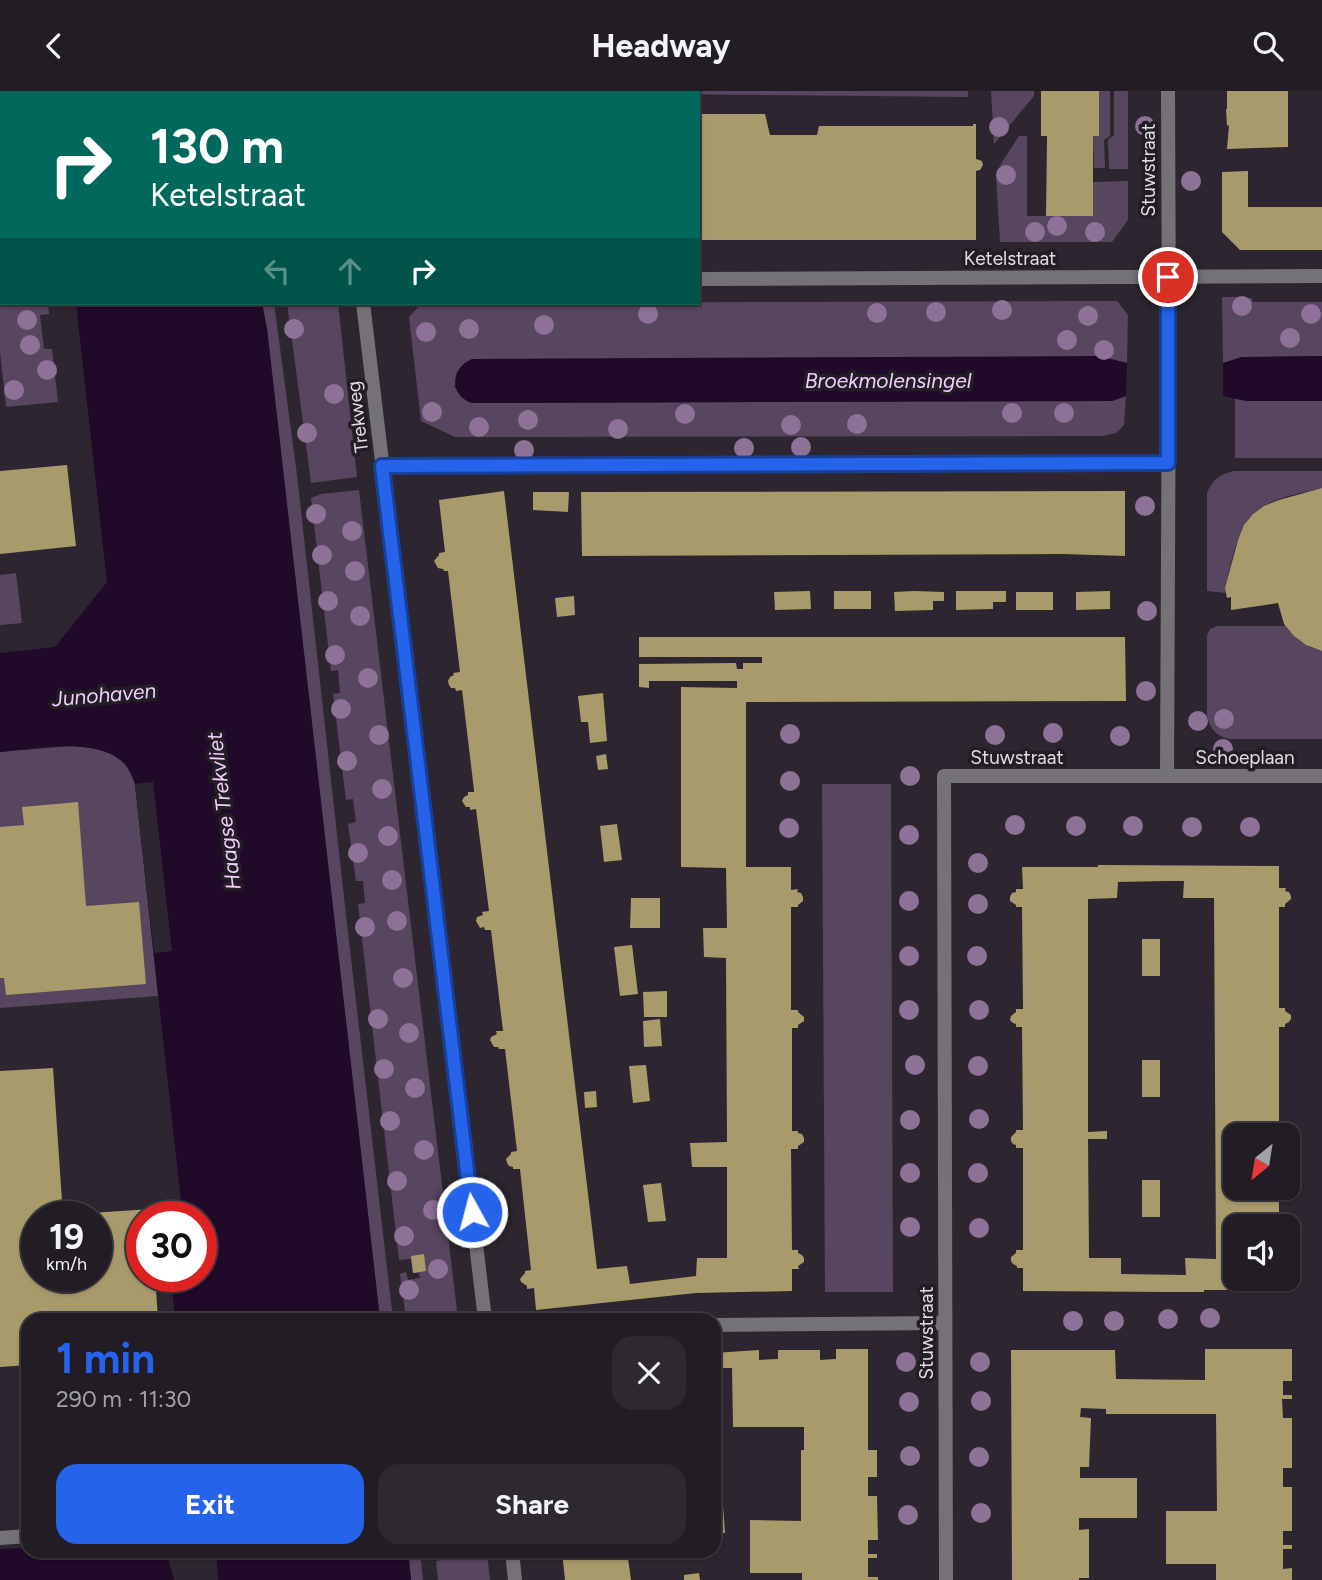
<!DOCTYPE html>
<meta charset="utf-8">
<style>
body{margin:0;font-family:Figtree,sans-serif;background:#2e2931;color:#f1f3f6;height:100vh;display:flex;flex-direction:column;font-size:26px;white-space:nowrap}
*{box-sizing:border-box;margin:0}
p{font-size:23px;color:#a2a1a6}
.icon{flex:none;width:38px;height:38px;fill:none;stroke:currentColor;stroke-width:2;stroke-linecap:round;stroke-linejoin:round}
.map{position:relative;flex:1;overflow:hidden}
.side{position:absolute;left:21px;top:1222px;width:700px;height:245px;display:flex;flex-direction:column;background:#221c24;border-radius:21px;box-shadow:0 2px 5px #0004,0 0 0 2px #3f3a41}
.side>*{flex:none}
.guide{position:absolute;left:0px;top:0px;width:700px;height:214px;box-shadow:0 2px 5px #0004,0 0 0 2px #3f3a41;background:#00695c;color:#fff;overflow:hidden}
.needle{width:46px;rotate:210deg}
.tools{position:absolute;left:1223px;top:1032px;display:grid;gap:14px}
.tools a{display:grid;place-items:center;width:77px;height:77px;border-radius:14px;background:#221c24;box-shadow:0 2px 5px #0004,0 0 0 2px #3f3a41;font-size:35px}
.speed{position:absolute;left:21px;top:1110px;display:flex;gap:14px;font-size:35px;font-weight:700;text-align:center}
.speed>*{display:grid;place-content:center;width:91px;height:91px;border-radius:50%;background:#221c24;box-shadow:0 2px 5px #0004,0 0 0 2px #3f3a41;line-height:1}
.speed small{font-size:18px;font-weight:400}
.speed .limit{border:10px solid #d22;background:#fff;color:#111}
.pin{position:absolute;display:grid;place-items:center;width:60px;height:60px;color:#fff;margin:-30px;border:4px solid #fff;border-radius:50%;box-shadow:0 2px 7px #0007}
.me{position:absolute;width:77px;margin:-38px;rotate:353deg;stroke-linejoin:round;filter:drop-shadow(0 0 5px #0008)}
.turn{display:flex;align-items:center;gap:24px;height:147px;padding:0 35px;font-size:32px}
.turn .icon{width:91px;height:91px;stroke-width:2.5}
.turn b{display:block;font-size:49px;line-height:60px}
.lanes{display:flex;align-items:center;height:66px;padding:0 35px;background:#0003;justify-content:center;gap:35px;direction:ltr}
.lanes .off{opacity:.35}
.round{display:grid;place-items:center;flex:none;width:74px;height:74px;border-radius:21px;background:#2e2931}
.head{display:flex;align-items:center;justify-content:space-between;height:119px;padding:0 35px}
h1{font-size:42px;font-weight:700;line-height:52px;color:#2563eb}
.cta{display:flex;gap:14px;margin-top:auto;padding:14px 35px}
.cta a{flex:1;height:80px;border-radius:21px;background:#2563eb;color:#fff;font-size:28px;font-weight:700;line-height:80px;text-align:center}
.cta a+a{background:#2e2931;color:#f1f3f6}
header{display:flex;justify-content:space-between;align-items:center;height:91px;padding:0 35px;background:#221c24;font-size:32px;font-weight:700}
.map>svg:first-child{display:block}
.green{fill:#58455f}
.water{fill:#210929}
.pier{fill:#2d2630}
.building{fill:#a99a6b;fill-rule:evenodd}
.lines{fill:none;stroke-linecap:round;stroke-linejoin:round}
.service{stroke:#757277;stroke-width:14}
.minor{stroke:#757277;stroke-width:14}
.tree{fill:#8d7196}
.route-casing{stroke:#184099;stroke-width:18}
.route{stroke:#2563eb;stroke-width:12}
.labels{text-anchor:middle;stroke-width:7;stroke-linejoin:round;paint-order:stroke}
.street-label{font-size:19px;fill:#e1dce2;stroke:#231d26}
.water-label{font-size:21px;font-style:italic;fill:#f2cdfe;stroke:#231d26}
</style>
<header><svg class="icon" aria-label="back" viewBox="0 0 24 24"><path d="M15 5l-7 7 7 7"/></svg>Headway<svg class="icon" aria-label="search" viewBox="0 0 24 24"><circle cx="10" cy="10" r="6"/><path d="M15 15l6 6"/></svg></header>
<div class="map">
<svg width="1322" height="1489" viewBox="0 0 1322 1489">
<rect width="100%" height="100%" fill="#2d2630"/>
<g class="green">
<path d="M558,0h410v6l-410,-4z"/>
<path d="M991,0h43v5l-40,48z"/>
<path d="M1099,0h11v45l-6,4 1,28h-11l-1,-32h6z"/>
<path d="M1114,0h14v78h-19l-1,-29 6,-5z"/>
<path d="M1019,45h8v80h66v-34l35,-1v39l-16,22h-112l-4,-66 6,-14z"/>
<path d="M1222,206h25v1h5l1,4h69v54l-80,1 -19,6z"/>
<path d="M0,210h2v2h46l1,11 -9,1 4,34h8l6,53 -52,5 -6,-55z"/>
<path d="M1117,210l11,14 -1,48 -29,-7 -644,29c4,9 9,15 18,18l640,-2 14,-5 -2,29 -8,8 -13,3 -648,1 -34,-16 -12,-104 13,-14z"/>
<path d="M262,212h12l23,172 50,449 46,395h-13l-113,-990z"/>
<path d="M287,212h51l19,174 -46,6z"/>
<path d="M1235,308l12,2h75v57h-87z"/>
<path d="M1234,380h88v17c-19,5 -41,8 -58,18 -28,16 -31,54 -39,82l1,5 -19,-2v-98c5,-13 13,-19 27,-22z"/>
<path d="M359,399l99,829h-52l-6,-45 6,-2 2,8 12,-2 -1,-5h-6l-2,-14 -12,1 -41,-356 7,-1 -2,-22h-7l-8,-57 8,-2 -3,-23 -7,1 -13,-106 7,-1 -2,-23 -7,1 -20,-173 10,-4z"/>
<path d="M16,482l6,50 -22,2v-50z"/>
<path d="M1218,535h68c10,13 20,21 36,25v88h-92c-13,-2 -21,-11 -23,-24v-79l3,-7z"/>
<path d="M72,655c30,2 53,7 63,38l23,212 -158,12v-256z"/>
<path d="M822,693h69l2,508h-68z"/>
<path d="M408,1460h12l3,29h-12z"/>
<path d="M443,1460h36l1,3 7,-1 3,27h-52l-2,-19 8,-2z"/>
</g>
<g class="water">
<path d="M76,212h186l5,26 113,990h-205l-4,-43h30v-60h-35l-1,-13 16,-1 -46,-418c-3,-8 -6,-18 -13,-23 -30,-24 -86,-12 -122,-9v-99l55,-6 52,-65z"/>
<path d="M1098,265l29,7h96l19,-6 80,-1v45h-75l-24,-5h-97l-14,5 -640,2c-23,-8 -22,-35 0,-44z"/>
<path d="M28,1457v3h138l8,29h-174v-31z"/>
<path d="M216,1460h192l3,29h-193z"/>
</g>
<g class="pier">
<path d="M1127,268h96v40l-97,1z"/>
<path d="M153,691l19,169 -18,2 -19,-169z"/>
</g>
<g class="building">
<path d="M1041,0h58v45h-6v80h-47l1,-80h-6z"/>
<path d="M1227,0h61v56l-61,2 2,-24 -2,1 -1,-17h1z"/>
<path d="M698,23h67l5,21h47l2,-9h154v-2h3v35l6,2 1,4 -3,5 -4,1v69h-278z"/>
<path d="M1248,80v36h74v43h-82l-18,-18v-60z"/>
<path d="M67,374l9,81 -76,8v-83z"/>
<path d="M1322,397v163l-16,-6 -12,-9 -10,-12 -6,-21 -47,7v-13l-4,1 -2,-10 13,-48 6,-15 9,-11 11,-8 15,-6z"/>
<path d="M504,400l93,778 30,-3 3,18 66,-8 1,-18h30v-91h-35l-2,-24 37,-1 -1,-184 -22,-1 -1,-29h24l-1,-60 -45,-1v-180l56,1v-7h-88v7l-10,-1v-23l94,-1h3l1,6h6v-6h19v-6h-123v-20h486l1,64 -380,1v165h45v23l7,-1 -1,3 4,1 2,4v4l-5,4v2h-7v103h7v2l6,5v4l-6,4v3h-6v103h6v2l4,1 2,4v4l-6,4v3h-7l1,101h6v3l4,2 2,3v4l-6,4 1,3h-7v22l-96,2 -160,17 -2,-22 -7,1v-3l-6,-4 -1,-3 5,-6v-2l6,-1 -11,-101h-7v-2l-4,-1 -2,-3 -1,-4 5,-5v-2l6,-1 -12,-102h-6l-1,-2h-4l-4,-7 1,-3 6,-3 -1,-3h7l-12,-101h-6l-1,-3 -4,1 -4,-7 1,-4 6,-2 -1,-3 7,-1 -13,-102 -6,1v-3h-4l-4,-6 2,-4 4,-2v-3h6v-2l-12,-100 -6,1 -1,-3h-4l-2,-3 -1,-4 2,-4 4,-2 -1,-2 7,-1 -12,-101h-4l-1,-2 -5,-1 -4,-7 5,-6v-2l6,-1 -6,-52z"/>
<path d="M1125,400v65l-61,-2 -482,2 -1,-64z"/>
<path d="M533,401h36l-1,20 -35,-2z"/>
<path d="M810,500l1,18 -36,1 -1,-18z"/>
<rect x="834" y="500" width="37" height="18"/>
<path d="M914,500l30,1v9h-11v9l-38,1 -1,-19z"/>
<path d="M956,500h50v11h-13v7l-37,1z"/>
<path d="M1110,500v18l-34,1v-18z"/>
<rect x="1016" y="501" width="37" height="18"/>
<path d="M574,505l1,19 -18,2 -2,-19z"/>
<path d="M603,602l4,48 -17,2 -2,-21h-7l-3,-26z"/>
<path d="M606,663l2,15 -10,1 -2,-14z"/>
<path d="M78,711l8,104 53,-4 7,82 -140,11 -2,-17h-4v-151l24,-2 -2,-18z"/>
<path d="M617,733l5,36 -18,2 -4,-36z"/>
<path d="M1098,774l181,1v22h7l-1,3 4,1 2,4v3l-6,5v3h-6v101h6v3l6,4v4l-2,3 -4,2v3h-6v102h7v3l5,4v4l-3,6v-10h-52v52h43v39h-43v52h43v11h-75v2h-35l-146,-1v-23h-6v-2l-4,-2 -2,-3v-4l5,-4v-3h7v-102h-7v-3l-3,-1 -2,-3v-4l5,-5v-2h7l-1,-103h-6v-3l-3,-1 -3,-3 1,-4 5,-4v-3h7l-1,-102h-6v-2l-6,-4v-4l2,-4 4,-1v-3h7l-1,-22h76zM1166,790h18l-1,17h31l2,361 -31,-1 1,17 -65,-1v-16h-32l-1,-119h19v-8l-19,1v-233l29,-1 1,-16z"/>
<path d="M631,807h29v30h-30z"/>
<rect x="1142" y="848" width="18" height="37"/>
<path d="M632,854l6,49 -18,2 -6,-49z"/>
<path d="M667,900v26h-23l-1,-25z"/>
<path d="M660,928l2,27 -18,1 -1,-26z"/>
<rect x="1142" y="969" width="18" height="37"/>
<path d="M646,974l4,36 -17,2 -4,-37z"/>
<path d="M53,977l10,148h-26v60h59v-60h-20v-2l75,-5v7h-9v60h13l3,43h-130v46l-28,2v-296z"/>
<path d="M596,1000l1,16 -12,1 -1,-16z"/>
<rect x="1142" y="1089" width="18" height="37"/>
<path d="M661,1092l5,38 -18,1 -5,-37z"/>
<path d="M424,1163l2,17 -13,2 -2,-17z"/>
<path d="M836,1258h32v101h9v27h-9v19h9l1,44h-10v14h9v4h-9v19h10v3h-76v-7h-52v-53l51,1v-71h3v-23h-71l-1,-59h-18v-15l45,-3v10l19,-1v-9h42v10l16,-1z"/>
<path d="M1205,1258h87v32h-9v14h9v4h-10l1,19h9v50h-9v19h9v44h-9v14h9v4h-9v20l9,-1v12h-76v-16h-50v-53h51l-1,-97h-110v-5l-25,-1 -1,9 11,1 -2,49h-9v11h57v40h-58v12l10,-1v49h-10v2h-67l-1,-230h104l1,29 89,1z"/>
<path d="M714,1353h2l4,37h-6z"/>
<path d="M723,1414l2,28 -11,1v-28z"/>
<path d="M562,1460h65l4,29h-66z"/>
<path d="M699,1482l1,7h-16v-5z"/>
</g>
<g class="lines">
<path class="service" d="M0,1447l28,-2"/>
<g class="minor">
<path d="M338,0v2"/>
<path d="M0,170l2,-1"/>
<path d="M698,188l624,-3"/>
<path d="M363,212l122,1016"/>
<path d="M382,375l786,-3"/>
<path d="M1167,685l2,-435 -1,-250"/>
<path d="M714,1234l231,-2"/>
<path d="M512,1460l3,29"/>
<path d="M946,1489l-2,-804h378"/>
</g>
</g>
<g class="tree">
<circle cx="1145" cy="35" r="10"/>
<circle cx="999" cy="36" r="10"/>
<circle cx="1006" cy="84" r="10"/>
<circle cx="1191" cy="90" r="10"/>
<circle cx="1057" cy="135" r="10"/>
<circle cx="1035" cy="141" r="10"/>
<circle cx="1095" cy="141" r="10"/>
<circle cx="1242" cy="215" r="10"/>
<circle cx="1002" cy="219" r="10"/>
<circle cx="936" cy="221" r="10"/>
<circle cx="877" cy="222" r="10"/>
<circle cx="648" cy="223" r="10"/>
<circle cx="1311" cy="223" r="10"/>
<circle cx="1088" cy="225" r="10"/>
<circle cx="27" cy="229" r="10"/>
<circle cx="544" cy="234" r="10"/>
<circle cx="294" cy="238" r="10"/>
<circle cx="469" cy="238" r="10"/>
<circle cx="426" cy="241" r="10"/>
<circle cx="1290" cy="247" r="10"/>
<circle cx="1067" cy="249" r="10"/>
<circle cx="30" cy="254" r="10"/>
<circle cx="1104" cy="259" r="10"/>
<circle cx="47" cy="279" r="10"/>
<circle cx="14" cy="299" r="10"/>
<circle cx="334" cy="303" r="10"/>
<circle cx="432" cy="321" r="10"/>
<circle cx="1012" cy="322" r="10"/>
<circle cx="1064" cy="322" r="10"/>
<circle cx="685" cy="323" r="10"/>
<circle cx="528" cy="329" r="10"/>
<circle cx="857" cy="333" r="10"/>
<circle cx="791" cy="334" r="10"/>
<circle cx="479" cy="336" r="10"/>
<circle cx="618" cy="338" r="10"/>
<circle cx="307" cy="342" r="10"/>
<circle cx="801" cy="356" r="10"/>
<circle cx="744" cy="357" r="10"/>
<circle cx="524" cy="359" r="10"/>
<circle cx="1145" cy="415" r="10"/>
<circle cx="316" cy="423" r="10"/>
<circle cx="352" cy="440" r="10"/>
<circle cx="322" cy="464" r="10"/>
<circle cx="355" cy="480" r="10"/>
<circle cx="328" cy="510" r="10"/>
<circle cx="1147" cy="520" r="10"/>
<circle cx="360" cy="525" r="10"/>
<circle cx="335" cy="564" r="10"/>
<circle cx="368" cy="587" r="10"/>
<circle cx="1146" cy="600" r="10"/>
<circle cx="341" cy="618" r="10"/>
<circle cx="1224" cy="628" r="10"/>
<circle cx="1198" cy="630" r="10"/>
<circle cx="1053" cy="642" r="10"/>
<circle cx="790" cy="643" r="10"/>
<circle cx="379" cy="644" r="10"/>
<circle cx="995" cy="644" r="10"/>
<circle cx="1120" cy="645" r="10"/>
<circle cx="1223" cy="658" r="10"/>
<circle cx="347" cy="670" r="10"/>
<circle cx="910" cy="685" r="10"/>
<circle cx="790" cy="690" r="10"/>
<circle cx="382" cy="698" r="10"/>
<circle cx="1015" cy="734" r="10"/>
<circle cx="1076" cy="735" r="10"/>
<circle cx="1133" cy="735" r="10"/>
<circle cx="1192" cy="736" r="10"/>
<circle cx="1250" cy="736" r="10"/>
<circle cx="789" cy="737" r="10"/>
<circle cx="909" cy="744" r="10"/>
<circle cx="388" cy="745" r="10"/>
<circle cx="358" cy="762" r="10"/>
<circle cx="978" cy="772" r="10"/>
<circle cx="392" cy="789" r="10"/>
<circle cx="909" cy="810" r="10"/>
<circle cx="978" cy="813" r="10"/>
<circle cx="397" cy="830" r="10"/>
<circle cx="365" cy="836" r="10"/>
<circle cx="909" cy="865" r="10"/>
<circle cx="977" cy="865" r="10"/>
<circle cx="403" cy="887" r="10"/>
<circle cx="909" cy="919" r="10"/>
<circle cx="979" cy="919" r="10"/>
<circle cx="378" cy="928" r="10"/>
<circle cx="409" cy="942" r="10"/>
<circle cx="915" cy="974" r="10"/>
<circle cx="978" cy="975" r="10"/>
<circle cx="384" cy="978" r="10"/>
<circle cx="415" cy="997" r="10"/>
<circle cx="979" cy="1028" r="10"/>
<circle cx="910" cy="1029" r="10"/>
<circle cx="390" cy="1030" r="10"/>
<circle cx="424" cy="1059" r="10"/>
<circle cx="910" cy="1082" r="10"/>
<circle cx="978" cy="1082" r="10"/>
<circle cx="397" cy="1090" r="10"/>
<circle cx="433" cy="1119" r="10"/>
<circle cx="910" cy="1136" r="10"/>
<circle cx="979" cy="1137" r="10"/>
<circle cx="404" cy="1145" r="10"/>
<circle cx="438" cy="1178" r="10"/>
<circle cx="409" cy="1199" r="10"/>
<circle cx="1210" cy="1227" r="10"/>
<circle cx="1168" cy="1228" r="10"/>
<circle cx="1073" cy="1230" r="10"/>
<circle cx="1114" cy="1230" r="10"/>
<circle cx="906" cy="1271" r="10"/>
<circle cx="980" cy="1271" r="10"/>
<circle cx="981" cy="1310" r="10"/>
<circle cx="909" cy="1311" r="10"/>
<circle cx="910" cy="1365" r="10"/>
<circle cx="979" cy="1366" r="10"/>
<circle cx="981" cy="1422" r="10"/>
<circle cx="908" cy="1424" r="10"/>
</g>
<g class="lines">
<defs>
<path id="route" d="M472,1121l-90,-746 786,-3v-186"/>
</defs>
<use href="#route" class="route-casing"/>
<use href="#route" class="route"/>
</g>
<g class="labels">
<g class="street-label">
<text transform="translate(1148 79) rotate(-90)" y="7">Stuwstraat</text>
<text x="1010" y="174">Ketelstraat</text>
<text transform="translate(357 326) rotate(-97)" y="7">Trekweg</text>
<text x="1017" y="673">Stuwstraat</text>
<text x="1245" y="673">Schoeplaan</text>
<text transform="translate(926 1242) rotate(-90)" y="7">Stuwstraat</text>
</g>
<g class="water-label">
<text x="888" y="297">Broekmolensingel</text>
<text transform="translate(104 604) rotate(-5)" y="7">Junohaven</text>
<text transform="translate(224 720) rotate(-97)" y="7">Haagse Trekvliet</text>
</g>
</g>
</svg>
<div class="tools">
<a><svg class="needle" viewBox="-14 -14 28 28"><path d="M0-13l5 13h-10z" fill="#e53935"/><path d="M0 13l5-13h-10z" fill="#a2a1a6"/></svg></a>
<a><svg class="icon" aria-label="sound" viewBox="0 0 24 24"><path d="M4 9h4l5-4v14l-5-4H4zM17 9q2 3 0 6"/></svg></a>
</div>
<div class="speed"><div>19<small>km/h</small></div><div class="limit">30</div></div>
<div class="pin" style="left:1168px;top:186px;background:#d93025"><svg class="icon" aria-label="arrive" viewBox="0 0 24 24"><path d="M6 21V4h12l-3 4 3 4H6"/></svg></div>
<svg class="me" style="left:472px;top:1121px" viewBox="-20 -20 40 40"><circle r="17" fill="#2563eb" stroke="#fff" stroke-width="3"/><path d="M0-11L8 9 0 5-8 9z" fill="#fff"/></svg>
<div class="guide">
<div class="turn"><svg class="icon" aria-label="right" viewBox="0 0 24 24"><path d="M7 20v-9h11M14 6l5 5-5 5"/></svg><div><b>130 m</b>Ketelstraat</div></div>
<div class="lanes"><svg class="icon off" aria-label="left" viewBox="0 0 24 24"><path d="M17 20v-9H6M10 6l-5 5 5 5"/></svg><svg class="icon off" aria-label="ahead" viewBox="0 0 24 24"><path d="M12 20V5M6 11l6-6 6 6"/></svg><svg class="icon" aria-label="right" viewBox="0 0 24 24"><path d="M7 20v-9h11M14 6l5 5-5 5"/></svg></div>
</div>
<section class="side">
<div class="head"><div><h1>1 min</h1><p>290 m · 11:30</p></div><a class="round"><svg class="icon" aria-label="close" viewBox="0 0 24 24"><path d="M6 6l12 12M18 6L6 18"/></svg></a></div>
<div class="cta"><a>Exit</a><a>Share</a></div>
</section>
</div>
